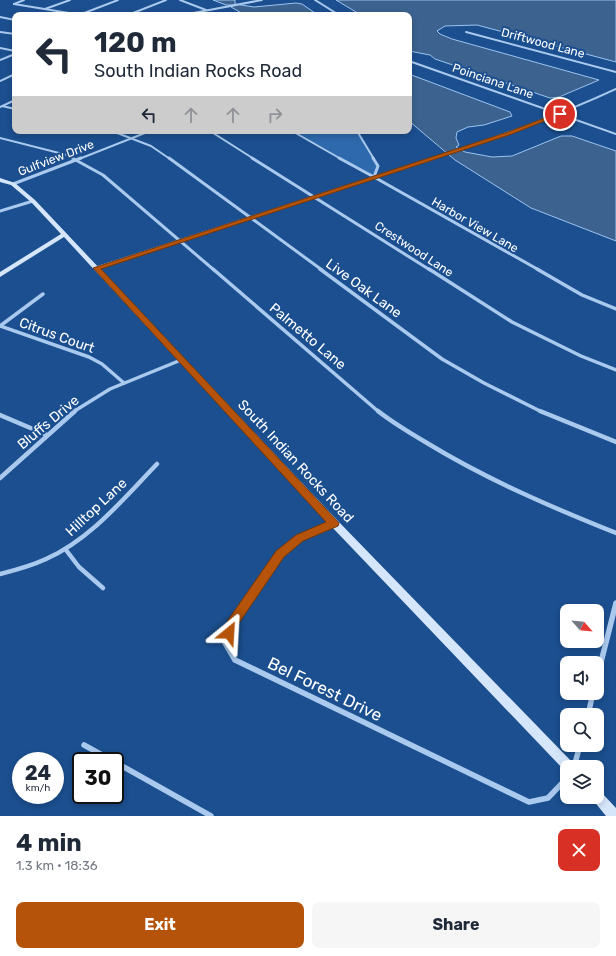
<!DOCTYPE html>
<meta charset="utf-8">
<style>
body{margin:0;font-family:Rubik,sans-serif;background:#f6f6f7;color:#1f2937;height:100vh;display:flex;flex-direction:column;font-size:15px;white-space:nowrap}
*{box-sizing:border-box;margin:0}
p{font-size:13px;color:#747a83}
.icon{flex:none;width:22px;height:22px;fill:none;stroke:currentColor;stroke-width:2;stroke-linecap:round;stroke-linejoin:round}
.map{position:relative;height:816px;overflow:hidden}
.panel{display:flex;flex-direction:column;background:#fff;flex:1}
.panel>*{flex:none}
.guide{position:absolute;left:12px;top:12px;width:400px;height:122px;border-radius:8px;box-shadow:0 2px 6px #0003;background:#fff;color:#1f2937;overflow:hidden}
.needle{width:26px;rotate:117deg}
.fabs{position:absolute;left:560px;top:604px;display:grid;gap:8px}
.fabs a{display:grid;place-items:center;width:44px;height:44px;border-radius:8px;background:#fff;box-shadow:0 2px 6px #0003;font-size:20px}
.speed{position:absolute;left:12px;top:752px;display:flex;gap:8px;font-size:20px;font-weight:700;text-align:center}
.speed>*{display:grid;place-content:center;width:52px;height:52px;border-radius:50%;background:#fff;box-shadow:0 2px 6px #0003;line-height:1}
.speed small{font-size:10px;font-weight:400}
.speed .limit{border:2px solid #111;border-radius:6px;background:#fff;color:#111}
.pin{position:absolute;display:grid;place-items:center;width:34px;height:34px;color:#fff;margin:-17px;border:2px solid #fff;border-radius:50%;box-shadow:0 1px 4px #0007}
.me{position:absolute;width:44px;margin:-22px;rotate:27deg;stroke-linejoin:round;filter:drop-shadow(0 0 3px #0008)}
.turn{display:flex;align-items:center;gap:14px;height:84px;padding:0 16px;font-size:18px}
.turn .icon{width:52px;height:52px;stroke-width:2.5}
.turn b{display:block;font-size:28px;line-height:34px}
.lanes{display:flex;align-items:center;height:38px;padding:0 16px;background:#0003;justify-content:center;gap:20px;direction:ltr}
.lanes .off{opacity:.35}
.round{display:grid;place-items:center;flex:none;width:42px;height:42px;border-radius:8px;background:#f6f6f7}
.overview{display:flex;align-items:center;justify-content:space-between;height:68px;padding:0 16px}
h1{font-size:24px;font-weight:700;line-height:30px}
.cta{display:flex;gap:8px;margin-top:auto;padding:8px 16px}
.cta a{flex:1;height:46px;border-radius:8px;background:#b45309;color:#fff;font-size:16px;font-weight:700;line-height:46px;text-align:center}
.cta a+a{background:#f6f6f7;color:#1f2937}
.map>svg:first-child{display:block}
.green{fill:#2e69ad}
.water{fill:#3c6290;stroke:#9cc4f0}
.lines{fill:none;stroke-linecap:round;stroke-linejoin:round}
.street-far4{stroke:#a9c9ee;stroke-width:2}
.street-far3{stroke:#a9c9ee;stroke-width:3}
.street-far2{stroke:#a9c9ee;stroke-width:3.5}
.street-far1{stroke:#a9c9ee;stroke-width:4.5}
.street{stroke:#a9c9ee;stroke-width:5.5}
.secondary{fill:#d6e6fa;fill-rule:evenodd}
.route{fill:#b45309;stroke:#753606}
.labels{text-anchor:middle;stroke-width:4;stroke-linejoin:round;paint-order:stroke}
.far-street-label{font-size:12px;fill:#fff;stroke:#1b4f8f}
.street-label{font-size:14px;fill:#fff;stroke:#1b4f8f}
.near-street-label{font-size:17px;fill:#fff;stroke:#1b4f8f}
</style>
<div class="map">
<svg width="616" height="816" viewBox="0 0 616 816">
<rect width="100%" height="100%" fill="#1b4f8f"/>
<path class="green" d="M292,131h65l21,35 -4,11z"/>
<g class="water">
<path d="M213,0h22v4l19,3 42,-4 6,1 16,11h-73l-14,-8 4,-2h-9z"/>
<path d="M336,0h280v62l-139,-37 -32,1 -8,5 3,3 12,5 147,41 -40,17 -9,1 -115,-39 -5,-4 -21,-4v-36h-48z"/>
<path d="M409,74l101,38 2,4 -28,9 -16,2 -11,5 -1,6 3,7 -3,2 9,5 27,5 20,-1 49,-20h11l44,15v90l-85,-33 -76,-48 -46,-39z"/>
</g>
<g class="lines">
<g class="street-far4">
<path d="M180,0l26,10"/>
<path d="M315,0l24,15"/>
<path d="M14,4l67,11"/>
<path d="M14,4l10,-4"/>
<path d="M45,9l25,-9"/>
<path d="M79,15l39,-15"/>
<path d="M128,15l38,-15"/>
<path d="M183,15l79,-15"/>
<path d="M0,17l15,3"/>
<path d="M0,32l15,2"/>
<path d="M466,32l150,40"/>
<path d="M0,48l15,3"/>
<path d="M0,60l15,-6"/>
<path d="M409,61l207,73"/>
<path d="M0,81l15,-7"/>
<path d="M2,106l13,3"/>
<path d="M0,107l15,-7"/>
<path d="M112,131l39,15 19,13"/>
<path d="M210,131l44,28"/>
<path d="M292,131l49,28"/>
<path d="M357,131l17,28"/>
<path d="M0,138l67,17 7,4"/>
<path d="M79,159l71,-28"/>
<path d="M431,159c63,-21 125,-42 185,-70"/>
</g>
<g class="street-far3">
<path d="M72,158l31,17 111,95"/>
<path d="M169,158l153,112"/>
<path d="M252,158l178,112"/>
<path d="M339,158l35,19"/>
<path d="M373,158l5,8 -4,11 165,93"/>
<path d="M13,184l68,-26"/>
<path d="M0,211l33,-10"/>
<path d="M96,268l338,-110"/>
</g>
<g class="street-far2">
<path d="M213,269l166,143"/>
<path d="M320,269l122,90 42,24 58,29"/>
<path d="M429,269l83,53 69,34 35,14"/>
<path d="M537,269l45,26 34,14"/>
<path d="M0,326l89,31 13,7 22,19"/>
<path d="M0,326l43,-32"/>
<path d="M73,412l37,-23 71,-29"/>
</g>
<g class="street-far1">
<path d="M378,411c15,12 32,22 49,32 59,36 124,64 189,90"/>
<path d="M540,411l76,31"/>
<path d="M0,415l47,20"/>
<path d="M0,478l75,-67"/>
<path d="M66,550l13,17 24,21"/>
<path d="M0,574c16,-4 31,-8 46,-15 45,-20 78,-61 111,-95"/>
<path d="M255,590l25,-36 20,-16 34,-15"/>
</g>
<g class="street">
<path d="M256,589l-24,35 -7,19 10,17 294,142 19,-4 19,-20"/>
<path d="M597,678l19,-75"/>
<path d="M588,715l5,-22"/>
<path d="M84,745l29,16"/>
<path d="M115,762l96,54"/>
<path d="M574,767l6,-22"/>
</g>
<g class="secondary">
<path d="M0,178l15,5 20,17 302,320 236,243 2,4h-8v5l-2,-1 -234,-245 -267,-289 -64,40v-5l61,-38 -30,-32 -20,-17 -11,-3z"/>
<path d="M597,790l4,2 15,16v8h-10l-13,-16 -2,-3h6z"/>
</g>
</g>
<path class="route" d="M558,113l4,1 -50,20 -411,135 238,254 -1,3 -35,15 -19,16 -47,69 -4,11 -4,2 -5,-2 -1,-4 5,-13 48,-69 20,-16 30,-13 -233,-254 415,-136z"/>
<g class="labels">
<g class="far-street-label">
<text transform="translate(543 43) rotate(15)" y="4">Driftwood Lane</text>
<text transform="translate(493 81) rotate(19)" y="4">Poinciana Lane</text>
<text transform="translate(56 158) rotate(-21)" y="4">Gulfview Drive</text>
<text transform="translate(475 225) rotate(30)" y="4">Harbor View Lane</text>
<text transform="translate(414 249) rotate(33)" y="4">Crestwood Lane</text>
</g>
<g class="street-label">
<text transform="translate(364 288) rotate(36)" y="5">Live Oak Lane</text>
<text transform="translate(57 335) rotate(20)" y="5">Citrus Court</text>
<text transform="translate(308 336) rotate(40)" y="5">Palmetto Lane</text>
<text transform="translate(48 422) rotate(-40)" y="5">Bluffs Drive</text>
<text transform="translate(296 461) rotate(47)" y="5">South Indian Rocks Road</text>
<text transform="translate(96 507) rotate(-43)" y="5">Hilltop Lane</text>
</g>
<g class="near-street-label">
<text transform="translate(325 689) rotate(26)" y="6">Bel Forest Drive</text>
</g>
</g>
</svg>
<div class="fabs">
<a><svg class="needle" viewBox="-14 -14 28 28"><path d="M0-13l5 13h-10z" fill="#e53935"/><path d="M0 13l5-13h-10z" fill="#747a83"/></svg></a>
<a><svg class="icon" aria-label="sound" viewBox="0 0 24 24"><path d="M4 9h4l5-4v14l-5-4H4zM17 9q2 3 0 6"/></svg></a>
<a><svg class="icon" aria-label="search" viewBox="0 0 24 24"><circle cx="10" cy="10" r="6"/><path d="M15 15l6 6"/></svg></a>
<a><svg class="icon" aria-label="layers" viewBox="0 0 24 24"><path d="M12 4l9 5-9 5-9-5zM3 14l9 5 9-5"/></svg></a>
</div>
<div class="speed"><div>24<small>km/h</small></div><div class="limit">30</div></div>
<div class="pin" style="left:560px;top:114px;background:#d93025"><svg class="icon" aria-label="arrive" viewBox="0 0 24 24"><path d="M6 21V4h12l-3 4 3 4H6"/></svg></div>
<svg class="me" style="left:229px;top:633px" viewBox="-20 -20 40 40"><path d="M0-17L14 15 0 8-14 15z" fill="#b45309" stroke="#fff" stroke-width="4"/></svg>
<div class="guide">
<div class="turn"><svg class="icon" aria-label="left" viewBox="0 0 24 24"><path d="M17 20v-9H6M10 6l-5 5 5 5"/></svg><div><b>120 m</b>South Indian Rocks Road</div></div>
<div class="lanes"><svg class="icon" aria-label="left" viewBox="0 0 24 24"><path d="M17 20v-9H6M10 6l-5 5 5 5"/></svg><svg class="icon off" aria-label="ahead" viewBox="0 0 24 24"><path d="M12 20V5M6 11l6-6 6 6"/></svg><svg class="icon off" aria-label="ahead" viewBox="0 0 24 24"><path d="M12 20V5M6 11l6-6 6 6"/></svg><svg class="icon off" aria-label="right" viewBox="0 0 24 24"><path d="M7 20v-9h11M14 6l5 5-5 5"/></svg></div>
</div>
</div>
<section class="panel">
<div class="overview"><div><h1>4 min</h1><p>1.3 km · 18:36</p></div><a class="round" style="background:#d93025;color:#fff"><svg class="icon" aria-label="close" viewBox="0 0 24 24"><path d="M6 6l12 12M18 6L6 18"/></svg></a></div>
<div class="cta"><a>Exit</a><a>Share</a></div>
</section>
